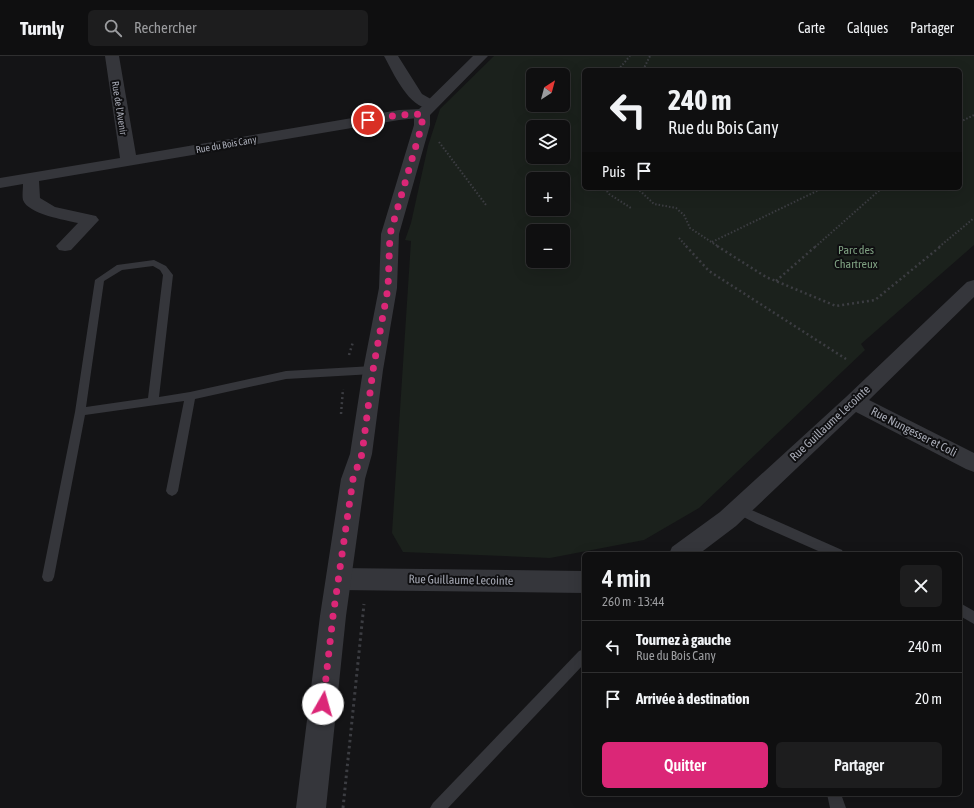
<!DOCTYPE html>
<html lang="fr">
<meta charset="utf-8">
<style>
body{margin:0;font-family:"Asap Condensed",sans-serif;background:#1d1d1e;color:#f1f3f6;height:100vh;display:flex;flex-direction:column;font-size:15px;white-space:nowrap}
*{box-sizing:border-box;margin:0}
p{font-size:13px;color:#9b9c9f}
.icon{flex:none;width:22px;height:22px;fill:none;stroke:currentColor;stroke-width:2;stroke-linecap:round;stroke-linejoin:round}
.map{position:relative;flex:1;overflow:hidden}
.panel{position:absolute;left:582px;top:496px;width:380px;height:244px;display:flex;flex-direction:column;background:#0f0f10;border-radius:6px;box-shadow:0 4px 16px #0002,0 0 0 1px #2f2f30}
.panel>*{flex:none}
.guide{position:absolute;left:582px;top:12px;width:380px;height:122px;border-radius:6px;box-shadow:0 4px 16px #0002,0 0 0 1px #2f2f30;background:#0f0f10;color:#f1f3f6;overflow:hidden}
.needle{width:26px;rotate:36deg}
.tools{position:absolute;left:526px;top:12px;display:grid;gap:8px}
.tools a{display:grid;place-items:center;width:44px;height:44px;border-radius:6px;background:#0f0f10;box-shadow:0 4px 16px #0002,0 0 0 1px #2f2f30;font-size:20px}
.pin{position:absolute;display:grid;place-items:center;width:34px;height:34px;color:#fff;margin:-17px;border:2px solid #fff;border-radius:50%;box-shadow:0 1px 4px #0007}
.me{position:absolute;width:44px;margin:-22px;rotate:7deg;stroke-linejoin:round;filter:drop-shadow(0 0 3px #0008)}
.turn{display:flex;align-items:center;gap:14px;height:84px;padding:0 20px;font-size:18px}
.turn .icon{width:52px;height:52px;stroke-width:2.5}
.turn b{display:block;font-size:28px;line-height:34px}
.then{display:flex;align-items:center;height:38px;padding:0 20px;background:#0003;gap:8px;font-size:15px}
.round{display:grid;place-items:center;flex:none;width:42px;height:42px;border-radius:6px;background:#1d1d1e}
.summary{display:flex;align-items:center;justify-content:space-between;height:68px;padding:0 20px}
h1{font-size:24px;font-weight:600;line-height:30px}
.primary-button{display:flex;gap:8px;margin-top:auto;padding:8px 20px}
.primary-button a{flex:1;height:46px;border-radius:6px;background:#db2777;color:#fff;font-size:16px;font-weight:600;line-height:46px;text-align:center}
.primary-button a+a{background:#1d1d1e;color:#f1f3f6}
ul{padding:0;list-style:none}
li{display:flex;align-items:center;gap:12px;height:52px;padding:0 20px;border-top:1px solid #2f2f30}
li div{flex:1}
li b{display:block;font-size:15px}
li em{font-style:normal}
header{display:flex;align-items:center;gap:24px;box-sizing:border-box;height:56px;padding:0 20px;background:#0f0f10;border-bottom:1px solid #2f2f30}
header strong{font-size:19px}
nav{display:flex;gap:22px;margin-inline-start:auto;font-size:14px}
.search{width:280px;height:36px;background:#1d1d1e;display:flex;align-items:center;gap:10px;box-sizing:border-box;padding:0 14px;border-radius:6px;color:#9b9c9f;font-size:15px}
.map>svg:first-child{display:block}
.green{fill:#1b211c;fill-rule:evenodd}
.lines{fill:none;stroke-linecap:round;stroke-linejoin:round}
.path-far2{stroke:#3c3d42;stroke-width:2;stroke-dasharray:1.5 2;stroke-linecap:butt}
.path-far1{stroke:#3c3d42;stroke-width:2.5;stroke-dasharray:2 3;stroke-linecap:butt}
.path{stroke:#3c3d42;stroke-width:3;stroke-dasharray:2.5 3.5;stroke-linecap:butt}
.service{fill:#35363b;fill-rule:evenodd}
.minor{fill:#35363b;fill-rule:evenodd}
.tertiary{fill:#35363b;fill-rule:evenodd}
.route{stroke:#db2777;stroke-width:7;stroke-dasharray:0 12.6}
.labels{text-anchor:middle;stroke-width:4;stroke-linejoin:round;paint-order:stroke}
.far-street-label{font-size:10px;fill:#a7aab5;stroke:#0f0f11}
.park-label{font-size:12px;fill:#7fa082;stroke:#0f0f11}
.street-label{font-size:12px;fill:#a7aab5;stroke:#0f0f11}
</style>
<header>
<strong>Turnly</strong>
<div class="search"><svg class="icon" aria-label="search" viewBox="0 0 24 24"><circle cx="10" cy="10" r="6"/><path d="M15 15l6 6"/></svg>Rechercher</div>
<nav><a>Carte</a><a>Calques</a><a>Partager</a></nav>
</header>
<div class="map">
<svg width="974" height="752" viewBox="0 0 974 752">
<rect width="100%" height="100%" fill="#141416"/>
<path class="green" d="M494,0h480v189l-113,99 4,6 -166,158 -55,32 -94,18 -147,-6 -11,-19 19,-292 -6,-1 6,-17 17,-77 12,-37zM584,14h376v118h-376zM533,19h30v30h-30zM533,71h30v30h-30zM533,123h30v30h-30zM533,175h30v30h-30z"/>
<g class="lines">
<g class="path-far2">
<path d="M618,14l12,-14"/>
<path d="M643,14l7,-14"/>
<path d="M960,66l14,-7"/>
<path d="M439,86l47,63"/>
<path d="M605,132l4,6 22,14"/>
<path d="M637,132l17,16 22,4 8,7 6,13 29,19"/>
<path d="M679,182l8,9"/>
<path d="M712,186l111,-54"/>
<path d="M815,191l67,-59"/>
<path d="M939,191l35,-29"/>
</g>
<g class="path-far1">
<path d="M686,190l23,25 137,88"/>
<path d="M717,190l49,31 70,29 39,-6 66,-54"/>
<path d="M776,225l40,-35"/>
<path d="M349,299l4,-13"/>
<path d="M341,358l2,-25"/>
</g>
<path class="path" d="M343,752l21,-204"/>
<g class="service">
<path d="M154,204l12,6 7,9 -14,122 31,-5 96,-21 87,-5 4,1 1,3 -1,3 -4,1 -87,5 -91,20 -17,92 -2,3 -4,2 -4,-2 -2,-3 18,-90 -99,14 -31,162 -2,4 -4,1 -4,-1 -2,-4 33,-165 20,-132 22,-15zM153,210l7,4 3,5 -15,123 -62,9 18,-126 18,-11z"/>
<path d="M738,448l104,46 2,4h-19l-68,-30 -23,-12 -2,-3 2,-3z"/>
<path d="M960,547l14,8v13l-14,-8z"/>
<path d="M584,593v15l-136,144h-18l3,-5 146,-152z"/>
<path d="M827,738h14l5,14h-16z"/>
</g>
<g class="minor">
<path d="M105,0h14l17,99 263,-45 23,-1 5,2 3,3 -3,3 -28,3 -360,61 1,17 15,9 41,9 3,4 -28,30 -6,1 -6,-1 -3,-4 22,-23c-13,-3 -50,-9 -55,-23 -1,-4 0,-11 0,-16l-23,4v-10l120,-20z"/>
<path d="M384,0h14l24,38 14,8 3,3 -3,3c-25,6 -42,-34 -52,-52z"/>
<path d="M974,224v17l-105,103 105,53v19l-8,-3 -110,-57 -120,114 -37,28h-30l3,-7 48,-35 126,-115 121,-115z"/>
<path d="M339,512l245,3v22l-245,-3 -9,-3 -4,-8 4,-8z"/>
</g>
<path class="tertiary" d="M473,0h15l-58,59v10l-31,109 -2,54 -14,82 -11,84 -7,25 -19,137 -20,192h-30l24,-192 21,-137 9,-25 13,-84 16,-82 2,-54 33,-109v-11z"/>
</g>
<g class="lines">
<path class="route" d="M323,648l10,-88 20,-137 9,-25 11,-84 15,-82 2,-54 32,-109v-11l-24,1 -30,5"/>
</g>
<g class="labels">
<g class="far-street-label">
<text transform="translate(120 52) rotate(81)" y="4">Rue de l'Avenir</text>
<text transform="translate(226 88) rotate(-10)" y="4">Rue du Bois Cany</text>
</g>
<g class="park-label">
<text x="856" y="198">Parc des<tspan x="856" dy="14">Chartreux</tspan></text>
</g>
<g class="street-label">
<text transform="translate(830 367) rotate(-43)" y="4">Rue Guillaume Lecointe</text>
<text transform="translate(914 376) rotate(27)" y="4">Rue Nungesser et Coli</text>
<text transform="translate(461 524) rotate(1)" y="4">Rue Guillaume Lecointe</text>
</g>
</g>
</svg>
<div class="tools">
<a><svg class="needle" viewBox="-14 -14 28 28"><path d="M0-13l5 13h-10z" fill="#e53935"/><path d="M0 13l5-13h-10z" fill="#9b9c9f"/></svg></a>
<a><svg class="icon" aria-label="layers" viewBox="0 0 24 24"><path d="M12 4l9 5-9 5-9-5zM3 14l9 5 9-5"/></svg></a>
<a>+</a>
<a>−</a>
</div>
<div class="pin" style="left:368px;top:64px;background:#d93025"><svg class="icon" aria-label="arrive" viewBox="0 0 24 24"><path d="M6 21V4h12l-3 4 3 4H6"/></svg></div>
<svg class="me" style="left:323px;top:648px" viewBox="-20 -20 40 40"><circle r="19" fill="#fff"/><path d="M0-13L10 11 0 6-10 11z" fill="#db2777"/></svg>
<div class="guide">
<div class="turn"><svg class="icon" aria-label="left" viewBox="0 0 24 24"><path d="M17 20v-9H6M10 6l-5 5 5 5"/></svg><div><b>240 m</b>Rue du Bois Cany</div></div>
<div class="then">Puis<svg class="icon" aria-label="arrive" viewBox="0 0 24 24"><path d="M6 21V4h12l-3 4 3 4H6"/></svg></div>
</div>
<section class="panel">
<div class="summary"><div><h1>4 min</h1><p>260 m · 13:44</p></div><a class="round"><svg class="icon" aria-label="close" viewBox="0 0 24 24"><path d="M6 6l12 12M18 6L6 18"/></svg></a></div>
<ul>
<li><svg class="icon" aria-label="left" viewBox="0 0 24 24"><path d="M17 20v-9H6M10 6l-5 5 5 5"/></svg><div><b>Tournez à gauche</b><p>Rue du Bois Cany</p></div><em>240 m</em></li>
<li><svg class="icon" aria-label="arrive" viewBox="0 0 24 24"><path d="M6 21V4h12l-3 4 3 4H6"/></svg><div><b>Arrivée à destination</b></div><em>20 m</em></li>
</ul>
<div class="primary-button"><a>Quitter</a><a>Partager</a></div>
</section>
</div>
